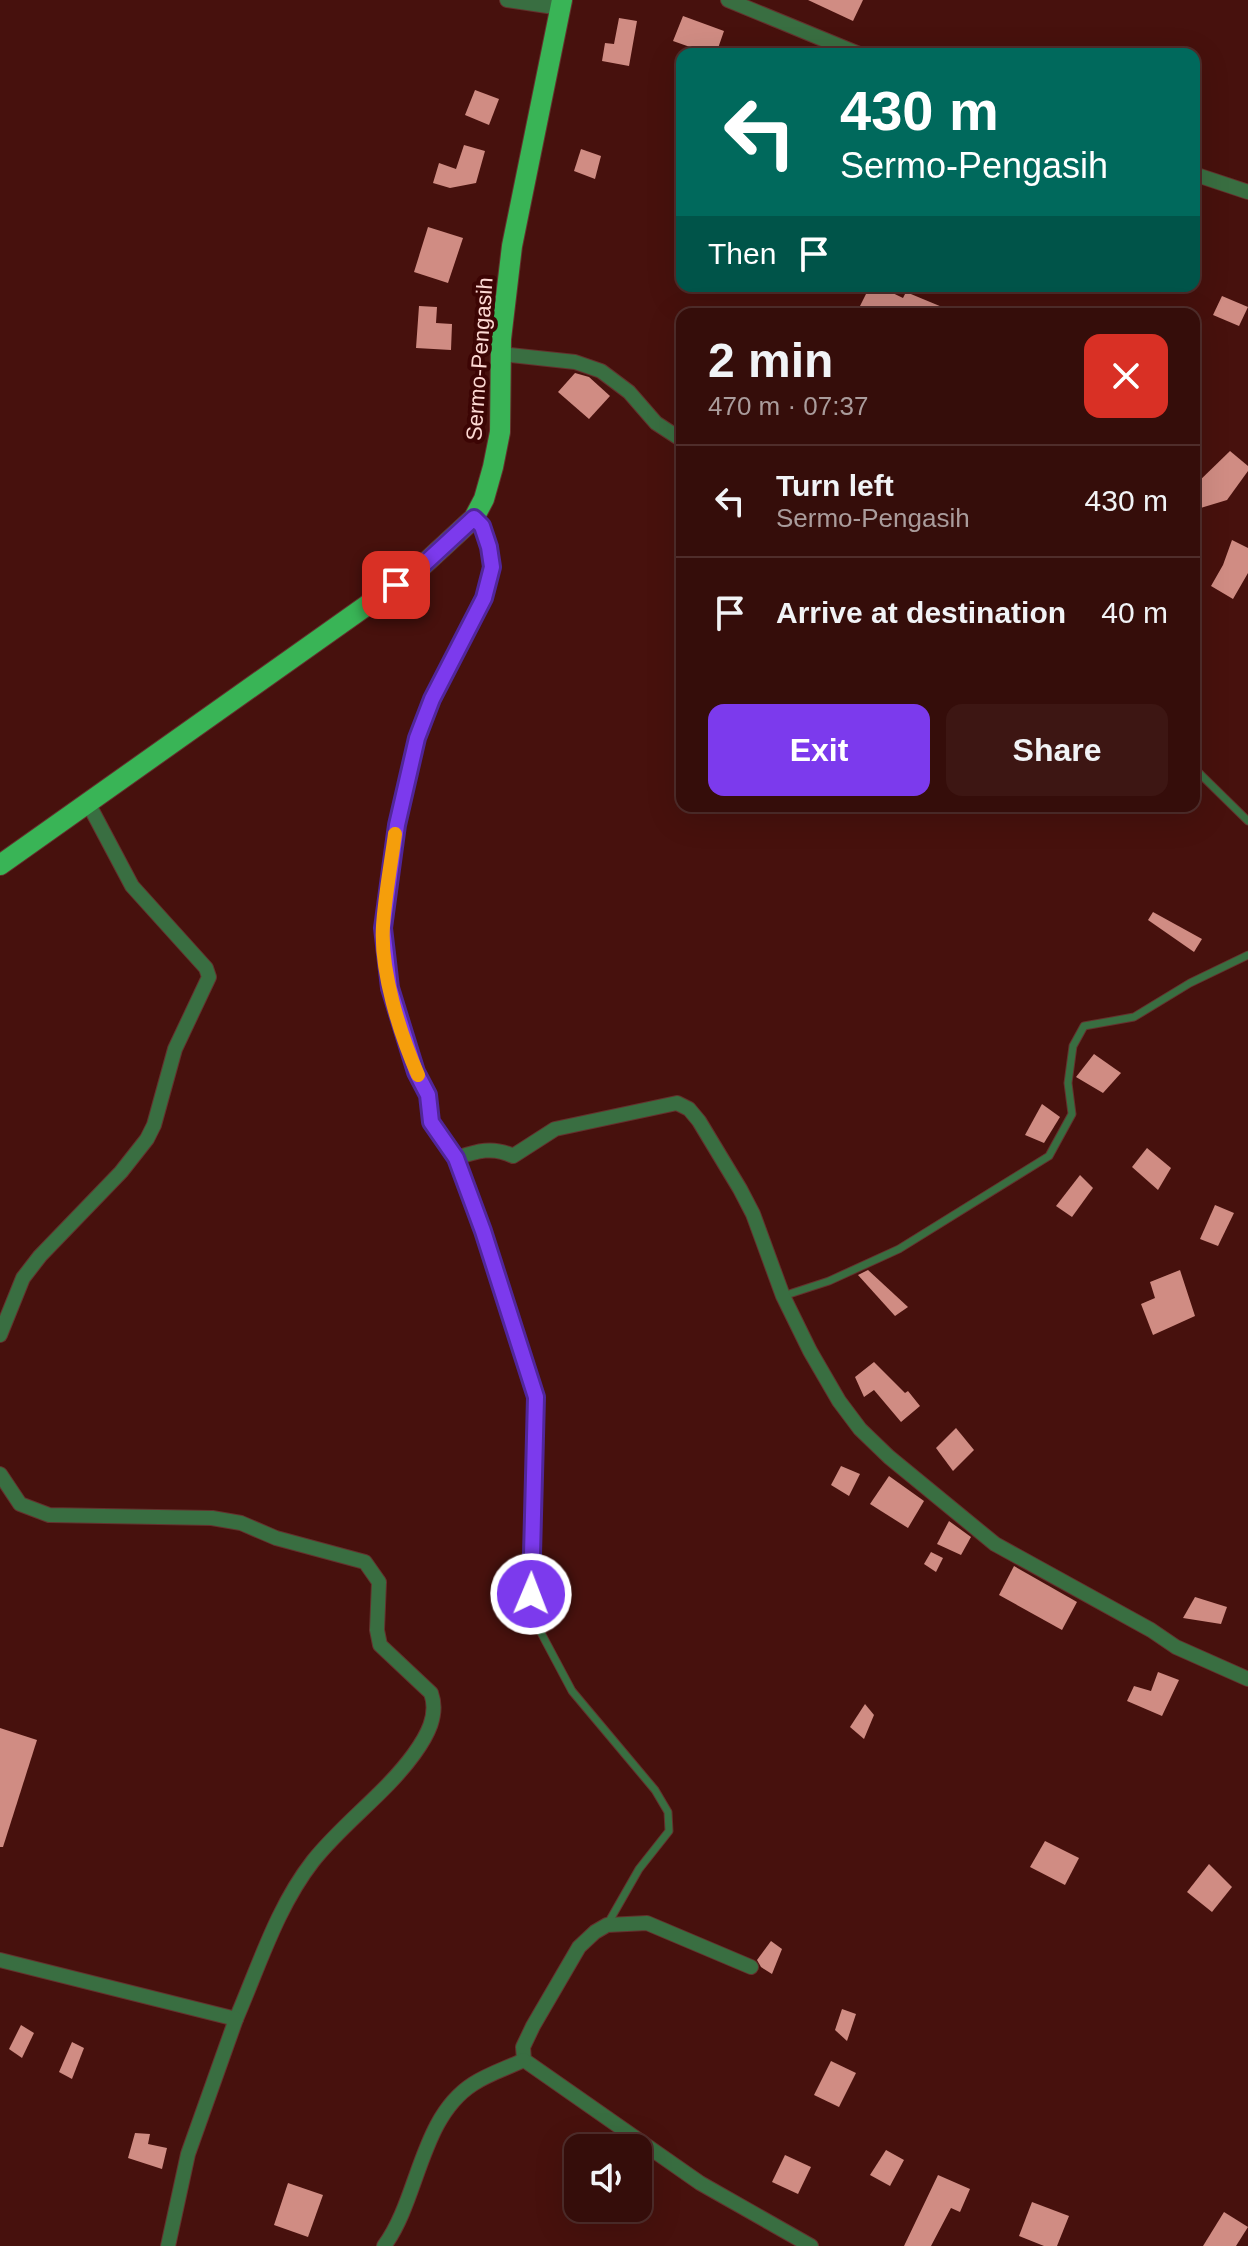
<!DOCTYPE html>
<meta charset="utf-8">
<style>
body{margin:0;font-family:Arial,sans-serif;background:#3d1613;color:#f1f3f6;height:100vh;display:flex;flex-direction:column;font-size:30px;white-space:nowrap}
*{box-sizing:border-box;margin:0}
p{font-size:26px;color:#aa9c9c}
.icon{flex:none;width:44px;height:44px;fill:none;stroke:currentColor;stroke-width:2;stroke-linecap:round;stroke-linejoin:round}
.map{position:relative;flex:1;overflow:hidden}
.panel{position:absolute;left:676px;top:308px;width:524px;height:504px;display:flex;flex-direction:column;background:#350d0a;border-radius:16px;box-shadow:0 8px 32px #0002,0 0 0 2px #4f2d2b}
.panel>*{flex:none}
.banner{position:absolute;left:676px;top:48px;width:524px;height:244px;border-radius:16px;box-shadow:0 8px 32px #0002,0 0 0 2px #4f2d2b;background:#00695c;color:#fff;overflow:hidden}
.tools{position:absolute;left:564px;top:2134px;display:grid;gap:16px}
.tools a{display:grid;place-items:center;width:88px;height:88px;border-radius:16px;background:#350d0a;box-shadow:0 8px 32px #0002,0 0 0 2px #4f2d2b;font-size:40px}
.pin{position:absolute;display:grid;place-items:center;width:68px;height:68px;color:#fff;margin:-34px;border-radius:16px;box-shadow:0 4px 12px #0006}
.me{position:absolute;width:88px;margin:-44px;rotate:1deg;stroke-linejoin:round;filter:drop-shadow(0 0 6px #0008)}
.turn{display:flex;align-items:center;gap:28px;height:168px;padding:0 32px;font-size:36px}
.turn .icon{width:104px;height:104px;stroke-width:2.5}
.turn b{display:block;font-size:56px;line-height:68px}
.then{display:flex;align-items:center;height:76px;padding:0 32px;background:#0003;gap:16px;font-size:30px}
.round{display:grid;place-items:center;flex:none;width:84px;height:84px;border-radius:16px;background:#3d1613}
.head{display:flex;align-items:center;justify-content:space-between;height:136px;padding:0 32px}
h1{font-size:48px;font-weight:800;line-height:60px}
.cta{display:flex;gap:16px;margin-top:auto;padding:16px 32px}
.cta a{flex:1;height:92px;border-radius:16px;background:#7c3aed;color:#fff;font-size:32px;font-weight:800;line-height:92px;text-align:center}
.cta a+a{background:#3d1613;color:#f1f3f6}
ul{padding:0;list-style:none}
li{display:flex;align-items:center;gap:24px;height:112px;padding:0 32px;border-top:2px solid #4f2d2b}
li div{flex:1}
li b{display:block;font-size:30px}
li em{font-style:normal}
.map>svg:first-child{display:block}
.building{fill:#d08c83}
.lines{fill:none;stroke-linecap:round;stroke-linejoin:round}
.lane-casing{stroke:#64312d;stroke-width:9}
.street-casing{stroke:#64312d;stroke-width:16}
.primary-casing{stroke:#64312d;stroke-width:22}
.lane{stroke:#396e41;stroke-width:7}
.street{stroke:#396e41;stroke-width:14}
.primary{stroke:#39b456;stroke-width:20}
.route-casing{stroke:#51269a;stroke-width:20}
.route{stroke:#7c3aed;stroke-width:14}
.slow{stroke:#f59e0b;stroke-width:14}
.labels{text-anchor:middle;stroke-width:8;stroke-linejoin:round;paint-order:stroke}
.street-label{font-size:22px;fill:#fdd9d3;stroke:#3c0504}
</style>
<div class="map">
<svg width="1248" height="2246" viewBox="0 0 1248 2246">
<rect width="100%" height="100%" fill="#47110d"/>
<g class="building">
<path d="M808,0h55l-10,21z"/>
<path d="M683,16l41,15 -8,23h-28l2,-7 -17,-6z"/>
<path d="M619,18l18,3 -8,45 -27,-5 3,-18 9,1z"/>
<path d="M475,90l24,9 -10,26 -24,-10z"/>
<path d="M464,145l21,6 -9,32 -26,5 -17,-5 6,-20 17,6z"/>
<path d="M581,149l20,7 -6,23 -21,-8z"/>
<path d="M428,227l35,11 -15,45 -34,-11z"/>
<path d="M870,286h8l25,12 3,-6 53,22h-53l-20,-8 -4,8h-10l-13,-6z"/>
<path d="M1222,296l26,11 -9,19 -26,-11z"/>
<path d="M419,306l18,1 -1,16 16,1 -1,26 -35,-2z"/>
<path d="M575,373l14,4 21,19 -21,23 -31,-27z"/>
<path d="M1230,451l18,15v5l-21,29 -33,10v-24z"/>
<path d="M1232,540l16,8v25l-15,26 -22,-13 12,-21z"/>
<path d="M1153,912l49,27 -8,13 -46,-32z"/>
<path d="M1094,1054l27,19 -18,20 -27,-16z"/>
<path d="M1042,1104l18,13 -16,26 -19,-8z"/>
<path d="M1147,1148l24,20 -13,22 -26,-23z"/>
<path d="M1080,1175l13,13 -21,29 -16,-11z"/>
<path d="M1215,1205l19,8 -16,33 -18,-7z"/>
<path d="M868,1270l40,37 -13,9 -37,-41z"/>
<path d="M1180,1270l15,46 -42,19 -12,-31 14,-6 -5,-16z"/>
<path d="M874,1362l31,31 3,-2 12,15 -19,16 -27,-32 -10,7 -9,-20z"/>
<path d="M956,1428l18,22 -21,21 -17,-23z"/>
<path d="M841,1466l19,8 -11,22 -18,-11z"/>
<path d="M889,1476l35,25 -16,27 -38,-24z"/>
<path d="M949,1521l22,16 -10,18 -24,-11z"/>
<path d="M931,1552l12,6 -7,14 -12,-8z"/>
<path d="M1014,1566l63,36 -15,28 -63,-35z"/>
<path d="M1195,1597l32,10 -6,17 -38,-6z"/>
<path d="M1158,1672l21,8 -17,36 -35,-15 7,-15 17,5z"/>
<path d="M865,1704l9,11 -10,24 -14,-12z"/>
<path d="M0,1728l37,12 -34,107h-3z"/>
<path d="M1045,1841l34,17 -14,27 -35,-18z"/>
<path d="M1209,1864l23,23 -20,25 -25,-20z"/>
<path d="M771,1941l11,8 -10,25 -11,-7 -4,-7z"/>
<path d="M842,2009l14,5 -9,27 -12,-11z"/>
<path d="M21,2025l13,8 -12,25 -13,-9z"/>
<path d="M72,2042l12,6 -12,31 -13,-7z"/>
<path d="M831,2061l25,12 -17,34 -25,-12z"/>
<path d="M135,2133l15,1 -2,10 19,4 -5,21 -34,-11z"/>
<path d="M886,2150l18,10 -14,26 -20,-11z"/>
<path d="M785,2155l26,12 -13,27 -26,-12z"/>
<path d="M938,2175l32,14 -10,23 -9,-4 -20,38h-27z"/>
<path d="M288,2183l35,12 -15,42 -34,-12z"/>
<path d="M1032,2202l37,14 -12,30h-13l-25,-10z"/>
<path d="M1224,2212l24,15 -12,19h-33z"/>
</g>
<g class="lines">
<defs>
<g id="lane">
<path d="M1194,768l54,53"/>
<path d="M456,1158l27,73 53,166 -5,197 8,35 33,62 83,99 13,22 1,19 -30,38 -32,56"/>
<path d="M783,1296l46,-15 70,-32 150,-93 23,-42 -4,-31 5,-37 11,-20 50,-9 56,-34 58,-28"/>
</g>
<g id="street">
<path d="M507,0l54,8"/>
<path d="M728,0l131,54"/>
<path d="M1194,174l54,18"/>
<path d="M501,354l74,8 26,9 28,21 27,31 26,17"/>
<path d="M474,518l8,8 7,21 3,20 -8,31 -52,101 -15,39 -20,87 -14,103 7,60 12,43 14,41 12,23 3,27 25,36c21,-7 37,-12 57,-2l42,-27 122,-26 12,6 10,12 41,68 13,25 30,82 27,55 29,50 21,28 29,28 106,87 156,86 25,17 72,32"/>
<path d="M0,1335l23,-57 17,-22 81,-84 26,-33 7,-14 21,-76 34,-72 -3,-9 -74,-82 -44,-83"/>
<path d="M0,1474l20,30 29,11 163,3 29,5 35,15 89,24 14,20 -2,48 3,15 51,48c8,22 -4,43 -17,61 -29,40 -71,69 -101,107 -36,46 -54,105 -77,158"/>
<path d="M0,1960l236,59 -48,135 -20,92"/>
<path d="M751,1967l-104,-44 -40,2 -12,7 -16,15 -46,79 -10,21 1,13 176,123 111,63"/>
<path d="M384,2246c35,-47 36,-128 89,-162 15,-10 34,-16 51,-24"/>
</g>
<path id="primary" d="M0,865l421,-298 53,-49 10,-19 9,-32 7,-35 1,-93 11,-93 50,-246"/>
</defs>
<use href="#lane" class="lane-casing"/>
<use href="#street" class="street-casing"/>
<use href="#primary" class="primary-casing"/>
<use href="#lane" class="lane"/>
<use href="#street" class="street"/>
<use href="#primary" class="primary"/>
</g>
<g class="lines">
<defs>
<path id="route" d="M396,585l25,-18 53,-49 8,8 7,21 3,20 -8,31 -52,101 -15,39 -20,87 -14,103 7,60 26,84 12,23 3,27 25,36 27,73 53,166 -5,197"/>
</defs>
<use href="#route" class="route-casing"/>
<use href="#route" class="route"/>
<path class="slow" d="M395,834c-4,30 -10,61 -12,92 -3,45 17,108 35,149"/>
</g>
<g class="labels">
<g class="street-label">
<text transform="translate(479 359) rotate(-86)" y="8">Sermo-Pengasih</text>
</g>
</g>
</svg>
<div class="tools">
<a><svg class="icon" aria-label="sound" viewBox="0 0 24 24"><path d="M4 9h4l5-4v14l-5-4H4zM17 9q2 3 0 6"/></svg></a>
</div>
<div class="pin" style="left:396px;top:585px;background:#d93025"><svg class="icon" aria-label="arrive" viewBox="0 0 24 24"><path d="M6 21V4h12l-3 4 3 4H6"/></svg></div>
<svg class="me" style="left:531px;top:1594px" viewBox="-20 -20 40 40"><circle r="17" fill="#7c3aed" stroke="#fff" stroke-width="3"/><path d="M0-11L8 9 0 5-8 9z" fill="#fff"/></svg>
<div class="banner">
<div class="turn"><svg class="icon" aria-label="left" viewBox="0 0 24 24"><path d="M17 20v-9H6M10 6l-5 5 5 5"/></svg><div><b>430 m</b>Sermo-Pengasih</div></div>
<div class="then">Then<svg class="icon" aria-label="arrive" viewBox="0 0 24 24"><path d="M6 21V4h12l-3 4 3 4H6"/></svg></div>
</div>
<section class="panel">
<div class="head"><div><h1>2 min</h1><p>470 m · 07:37</p></div><a class="round" style="background:#d93025;color:#fff"><svg class="icon" aria-label="close" viewBox="0 0 24 24"><path d="M6 6l12 12M18 6L6 18"/></svg></a></div>
<ul>
<li><svg class="icon" aria-label="left" viewBox="0 0 24 24"><path d="M17 20v-9H6M10 6l-5 5 5 5"/></svg><div><b>Turn left</b><p>Sermo-Pengasih</p></div><em>430 m</em></li>
<li><svg class="icon" aria-label="arrive" viewBox="0 0 24 24"><path d="M6 21V4h12l-3 4 3 4H6"/></svg><div><b>Arrive at destination</b></div><em>40 m</em></li>
</ul>
<div class="cta"><a>Exit</a><a>Share</a></div>
</section>
</div>
